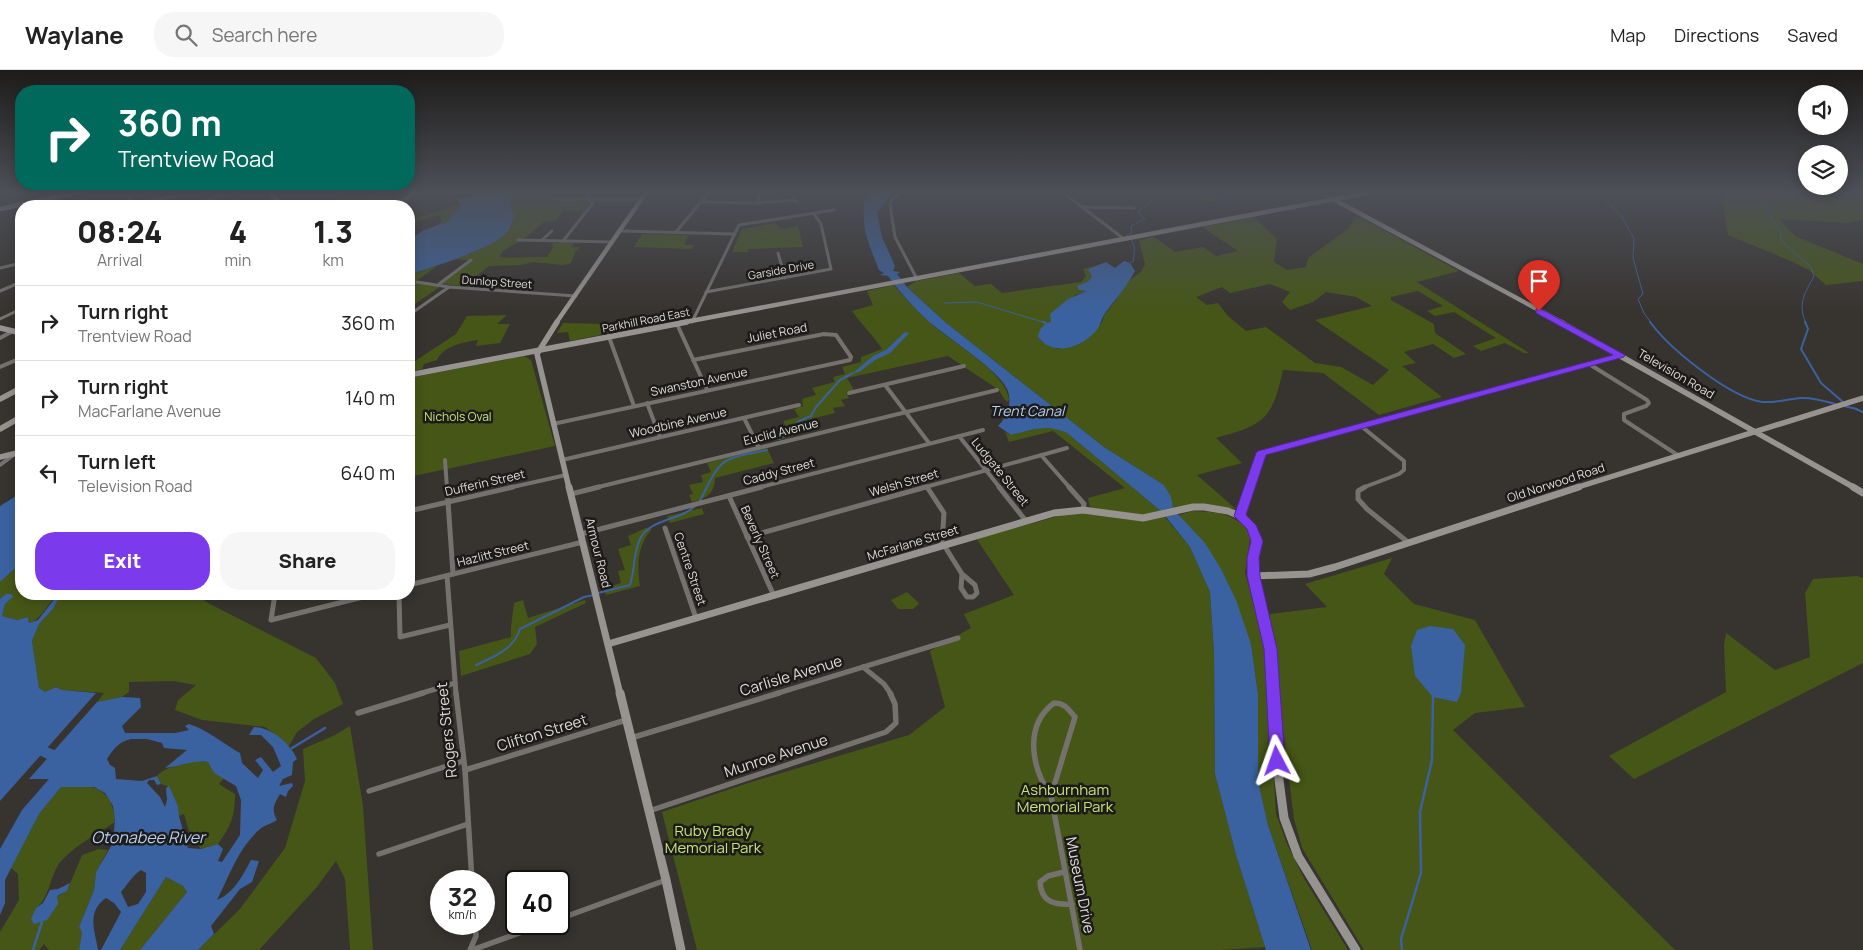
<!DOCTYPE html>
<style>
body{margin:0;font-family:Manrope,sans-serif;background:#f6f6f6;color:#222;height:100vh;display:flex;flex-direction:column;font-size:19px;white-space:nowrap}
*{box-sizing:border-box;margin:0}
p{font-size:16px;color:#767676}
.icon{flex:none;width:28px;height:28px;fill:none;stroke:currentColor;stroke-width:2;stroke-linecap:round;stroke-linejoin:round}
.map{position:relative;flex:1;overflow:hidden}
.panel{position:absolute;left:15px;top:130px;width:400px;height:400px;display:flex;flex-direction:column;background:#fff;border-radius:20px;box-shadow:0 2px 12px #0003}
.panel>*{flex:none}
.top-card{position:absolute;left:15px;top:15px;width:400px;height:105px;border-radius:20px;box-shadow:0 2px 12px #0003;background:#00695c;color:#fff;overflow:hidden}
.tools{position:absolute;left:1798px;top:15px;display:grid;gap:10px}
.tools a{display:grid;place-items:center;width:50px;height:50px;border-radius:50%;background:#fff;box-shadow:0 2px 12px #0003;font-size:25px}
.speed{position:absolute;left:430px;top:800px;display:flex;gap:10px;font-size:25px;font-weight:700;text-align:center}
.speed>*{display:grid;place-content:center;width:65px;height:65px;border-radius:50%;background:#fff;box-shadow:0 2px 12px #0003;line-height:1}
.speed small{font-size:12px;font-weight:400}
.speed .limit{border:2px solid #111;border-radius:8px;background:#fff;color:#111}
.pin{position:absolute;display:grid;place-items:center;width:42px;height:42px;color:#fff;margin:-51px -21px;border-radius:50% 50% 50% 0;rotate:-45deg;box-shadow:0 0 5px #0007}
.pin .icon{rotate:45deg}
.me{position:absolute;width:55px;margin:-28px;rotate:356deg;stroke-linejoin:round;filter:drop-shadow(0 0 4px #0008)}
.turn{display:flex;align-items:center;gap:18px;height:105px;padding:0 20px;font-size:22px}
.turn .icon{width:65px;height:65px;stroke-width:2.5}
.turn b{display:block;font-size:35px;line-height:42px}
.eta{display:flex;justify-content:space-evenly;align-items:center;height:85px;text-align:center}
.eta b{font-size:30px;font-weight:800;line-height:35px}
.action{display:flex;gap:10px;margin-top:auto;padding:10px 20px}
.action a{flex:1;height:58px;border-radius:20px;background:#7c3aed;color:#fff;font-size:20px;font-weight:800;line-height:58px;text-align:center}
.action a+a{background:#f6f6f6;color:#222}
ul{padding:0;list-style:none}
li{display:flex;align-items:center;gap:15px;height:75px;padding:0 20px;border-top:1px solid #e0e0e0}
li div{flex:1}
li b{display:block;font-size:19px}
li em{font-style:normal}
header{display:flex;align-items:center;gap:30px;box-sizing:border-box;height:70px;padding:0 25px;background:#fff;border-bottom:1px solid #e0e0e0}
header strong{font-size:24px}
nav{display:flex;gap:28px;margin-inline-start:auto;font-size:18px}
.search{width:350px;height:45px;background:#f6f6f6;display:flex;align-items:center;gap:12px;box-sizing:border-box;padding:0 18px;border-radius:20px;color:#767676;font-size:19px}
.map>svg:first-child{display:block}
.green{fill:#465616;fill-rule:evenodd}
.water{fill:#3b62a0;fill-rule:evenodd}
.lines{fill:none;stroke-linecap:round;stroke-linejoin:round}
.stream-far2{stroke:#3b62a0;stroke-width:1}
.stream-far1{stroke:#3b62a0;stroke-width:2}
.stream{stroke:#3b62a0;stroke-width:2.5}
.river{fill:#3b62a0;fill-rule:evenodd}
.street-far3{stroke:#74716f;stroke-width:3}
.street-far2{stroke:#74716f;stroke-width:4}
.street-far1{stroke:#74716f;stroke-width:5}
.street{stroke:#74716f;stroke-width:5.5}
.secondary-far3{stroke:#979390;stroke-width:4.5}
.secondary-far2{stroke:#979390;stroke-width:5.5}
.secondary-far1{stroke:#979390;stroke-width:7}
.secondary{stroke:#979390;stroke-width:9}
.route{fill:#7c3aed;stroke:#51269a}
.labels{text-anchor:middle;stroke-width:5;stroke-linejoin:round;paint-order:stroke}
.far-street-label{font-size:11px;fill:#dfdcd9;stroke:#1d1b19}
.street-label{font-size:12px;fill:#dfdcd9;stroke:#1d1b19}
.park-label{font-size:12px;fill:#c4e378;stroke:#1d1b19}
.water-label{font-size:14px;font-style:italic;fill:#b8cff2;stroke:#1d1b19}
.near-street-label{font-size:15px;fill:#dfdcd9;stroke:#1d1b19}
.near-park-label{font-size:15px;fill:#c4e378;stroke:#1d1b19}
.near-water-label{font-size:16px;font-style:italic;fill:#b8cff2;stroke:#1d1b19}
</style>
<header>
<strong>Waylane</strong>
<div class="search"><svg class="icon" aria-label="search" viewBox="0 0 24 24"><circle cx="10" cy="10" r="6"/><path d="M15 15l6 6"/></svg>Search here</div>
<nav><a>Map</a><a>Directions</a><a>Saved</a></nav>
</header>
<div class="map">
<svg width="1863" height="880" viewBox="0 0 1863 880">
<rect width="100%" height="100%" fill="#37332f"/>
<g class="green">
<path d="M379,121h10l-6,6 18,1 -4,3 -16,-1 -9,6h-13l5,-4 -12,-1 -8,5h-15l13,-8 9,-2 2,3 11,-2z"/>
<path d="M510,121h54l-4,8 30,2 -6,10 -20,-1 -9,11 -11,1 -19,16 -22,13 -4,6c16,2 32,-1 48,0l6,-9 -1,-5h22l-2,4h8l-5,5 -4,11 -8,2 -29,-3 -14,3 -31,1 -25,20 -23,-2 30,-23 -14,-2c11,-4 47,-19 51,-29 5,-11 3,-28 2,-39z"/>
<path d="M1186,121h30l12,7c-17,4 -29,7 -42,-7z"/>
<path d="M1721,121h142v29l-16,3 -68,-4 16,17 68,28v17l-37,4 -17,-15 -18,-9 -63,-26z"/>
<path d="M460,134l1,2 -10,13 -15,8 6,-6 -2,-6 -31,8v-2z"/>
<path d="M1254,147l23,22 -3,23 13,8 19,-3 2,-9 40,-29 6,-11h7l98,53 -42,11 112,71h-5l-19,-10 -24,8 -8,-5 23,-8 -42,-26 -19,4 -8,-5 16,-5 -25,-15 -27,6v3l43,24 1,9 31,21 -12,4 -21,-14 -29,8 12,11 -14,3 40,31 -63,18 -56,-42 -40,-3c-11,50 -19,55 -67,68l26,25 -45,12 39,34 -30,-5 -33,5 -9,-24 -60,-38 -159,-125 -38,-35 9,-6 43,-8 16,13 16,-2 11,9 79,-11 5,-6 -3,-7 11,-3 -6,3 4,8 -13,13 9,1 -13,4 -37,42 4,5 16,7 30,-11 14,-16 2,-7 12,-15 10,-17 15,-11 4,-8 -6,-24 15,-3 21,15 28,-5 13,9 22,-5 -36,-24zM1270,214l20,8 -8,10 8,8 23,-8 13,-10 30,5 16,9 -57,14 74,50 -16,15 -32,-18 -26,-4 -49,-36 -20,4 -18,-15 -10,-13 -11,2 -11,-8 26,-10 8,6z"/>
<path d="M776,153l4,6 18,-3 5,21 -55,2v3h-16l10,-23z"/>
<path d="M642,164l47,1 -5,10h10l-2,4 -58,-2z"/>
<path d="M437,196l-22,16 26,4 -32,22v-33z"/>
<path d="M894,215c12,15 27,29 41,42 21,18 70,45 74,72l-1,3 -4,-3 -5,-9 -51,-34 -101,22 7,12 -8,2 3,6 -8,2 4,6 -12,2 2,5 -28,7 -17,12v5l-17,4 4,-6 10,-7 -4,-7 16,-4 -5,-8 9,-3 -1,-7 14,-4 -4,-7 23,-6 -2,-5 12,-3 -3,-7 19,-5v-5l21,-8c-9,-14 -21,-25 -30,-38l21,-6 -6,-14z"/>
<path d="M507,245l-10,9h13l-10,19 -24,3 2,-6c-14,2 -35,6 -41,20l-13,4 -2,5 -13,3v-7l47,-31 11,-18z"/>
<path d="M563,253l42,1 -5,11 -30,6 -2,-9 -11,1z"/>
<path d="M524,286l7,4 24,86 -146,31v-99z"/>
<path d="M1042,357h12l13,6 95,79c-21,7 -51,-1 -72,-5l-2,-9 37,-10 -72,-57 -44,11 -4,-10 6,3z"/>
<path d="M767,378l7,15 -59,15c0,16 -10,21 -23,24l-3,-7 4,-1 -4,-9 14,-3 -2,-7 10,-3 -4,-9z"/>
<path d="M702,438l2,6 -34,9 -3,-7z"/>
<path d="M1193,441c27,1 39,2 58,21l-6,41 21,73 10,168 11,30 18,36 43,70h-36l-44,-125 -10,-44v-87l-7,-50 -72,-129z"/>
<path d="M1075,442l90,5 25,30 20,45 4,61 1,121 21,81 29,92 -44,3h-524l-35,-138 86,-29 161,-48 36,-28 -15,-56 41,-23 -7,-14 50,-19 -38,-57z"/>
<path d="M646,458l6,1c-15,17 -15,36 -12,57l-34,9 -2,-7 17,-5 -3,-12 7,-1 -7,-21 13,-4 -3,-9z"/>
<path d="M1392,488l-8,16 30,30 61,16 50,87 -50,6 -22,17 222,220h-311l-62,-102 -8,-29 -25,-205 58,-7 -22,-23z"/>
<path d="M21,493v31h35v3c-10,8 -15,23 -27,26l-1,-6 -11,3 -15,-4 3,-12 6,-5v-5l-11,5v-17z"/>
<path d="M1857,506l6,2v85l-229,116 -25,-23 117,-64 -2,-47 2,-12 49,37 35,-13 -5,-64 8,-14z"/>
<path d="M907,522l12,11 -1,2 -5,4h-15l-7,-9z"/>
<path d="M61,524h134l13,9 108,55 19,25 8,21 -29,15 -17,13 -8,14 -24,-19 -63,-7 -27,-10 3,-10 18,-15 -23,-4 -44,1v10l-7,5 -25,5 7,-9 -42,-3 -6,-3 -11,5 -6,-4 -7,-47 7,-17 14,-15z"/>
<path d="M523,530l5,18 57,-18 1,3 -51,24 2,17 -7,10 -69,22 -2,-25 52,-14c-1,-11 2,-22 3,-34z"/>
<path d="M350,656l13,80 10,144h-23l-5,-71 -9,-18 -20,27 -57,62h-61l42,-41 45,-61 20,-67 -2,-32 32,-14z"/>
<path d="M194,691l14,1 6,11 10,5 -5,6 16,10c0,22 -4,32 -17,50l-17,5 -12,-18 -5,-17 -5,2 -1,-10 -9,-19 -8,-3 -4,-8c12,-12 22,-9 37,-15z"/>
<path d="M85,716c21,2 29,16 30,36 -18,12 -39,23 -54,39 -12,15 -10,35 -25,47l31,-17 15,-36 17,-6 9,1 -12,22 -2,18 -15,37 3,5 -3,18h-30l-5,-6 -5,6h-39v-18l19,-32 -1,-26 -7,-6 28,-54 22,-27z"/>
<path d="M166,807l17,9 4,6 -47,58h-20z"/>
</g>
<g class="water">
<path d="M469,121h41l1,18 3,7c-2,5 -3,11 -6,15 -13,18 -77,36 -99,44v-35l15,-10 23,-8 14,-16 -5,-7 16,-3z"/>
<path d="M866,121h28l-17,22 5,24 13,29 -2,5 7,1 -3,2 10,13 38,35 159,125 60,38 7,12 2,12 32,34 16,26 15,31 15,44 7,50v87l10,44 43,125h-45l-30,-95 -21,-81 -1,-121 -4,-61 -20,-45 -28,-35 -95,-79c-22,-10 -34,-3 -56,2l-13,-9c9,-9 15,-24 9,-37 -8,-18 -53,-47 -69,-60 -19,-15 -36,-34 -50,-53l-8,-1 4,-2 -5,-3c-13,-34 -19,-42 -13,-79z"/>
<path d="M1124,191l6,2 5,8c-8,15 -19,28 -29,41 -5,6 -5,14 -11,20 -15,16 -42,25 -57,5 1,-8 6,-14 13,-15l-1,-8 18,-15 19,-8 -8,-1 -2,-4 10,-4 5,-5 -4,-8 18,-7 9,6z"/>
<path d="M905,262l4,1 -19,20 -15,7 -16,12 -6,1 20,-17 13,-6z"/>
<path d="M21,423v70l-21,19v-76z"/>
<path d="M6,524h5l2,3 -8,7 -3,12 15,4 11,-3 1,6 9,-3 18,-23v-3h5l-8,15 -14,15 -7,17 7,47 6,4 11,-5 6,3 34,3 -96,108v-202z"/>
<path d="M1430,556l23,3 12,16 -4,48 -4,9 -24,-5 -18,-21 -4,-30 6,-16z"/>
<path d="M122,627l18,1 1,9 -19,19 3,7h50l14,-3 -4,-4 4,-2c19,6 33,19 51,29l2,10 16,15 5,-8 -8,-10 6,-3 12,15 8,-6 -8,-19 -12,-12h-12l5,-8c17,0 37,17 43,32l-4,3 -1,13 -9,4 -4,7 13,-3 1,3 -5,5 -2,6 -6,-3c-6,10 -9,16 -3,26 -5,4 -13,5 -17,9 -21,18 -31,47 -43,71 17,-7 26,-25 34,-40l8,1 -7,21 -12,7 -29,37 3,8 -16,16h-58l47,-58 -4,-6 -17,-9 -46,73h-19l20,-38 -7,-9 -8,-5c-20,14 -11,33 -8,52h-19l3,-18 -3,-5 15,-37 2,-18 17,-29 2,-23 -2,-14 -8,-13 -11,-6h-33l-22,27 -34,66v23l-5,12v-66l22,-39 27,-31h-20l68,-77zM131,669h16l15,4 2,5 23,2 -22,18c15,-2 28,-8 43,-6l6,11 22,13 5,14 -1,35 -18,27 -4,-1 5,-12 -5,-5 -17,5 -13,-1 -9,-32 -1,-10 -9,-20 -3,2 1,12 -2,7 -5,-10 -13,-14 2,-3h5l3,5 4,-1 -4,-8 -15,5 -26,-2 -1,-11 -5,-3 -3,-6c7,-11 12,-17 24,-20zM141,800l5,3v19l-8,12 -10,3 -7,-15c7,-8 11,-16 20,-22z"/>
<path d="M70,813l-3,8 -10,5 1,8 -11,16 -13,4 -3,-5 5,-11 7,-5 7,-13 8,-1z"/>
</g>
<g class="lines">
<g class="stream-far2">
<path d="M1600,121v5l21,19 13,24 -1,19 10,36 -5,5 6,14 7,10"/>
<path d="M1757,121l1,6 22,34 1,10 30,26 3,9c-9,17 -17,28 -8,47"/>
<path d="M1130,193l3,-2c2,-12 3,-17 -6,-26l5,-2 -1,-7 14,-7 -7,-7 26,-21"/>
<path d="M945,233l32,-1 69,21"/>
</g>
<g class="stream-far1">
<path d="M1043,252l3,1"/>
<path d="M1650,252c20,27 79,75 112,80 13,1 26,-3 39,-4 12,-1 23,3 34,6"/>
<path d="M1805,252l3,7 -7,20 20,34 22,19"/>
<path d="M1844,336l13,3"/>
<path d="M1856,339l7,3"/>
<path d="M780,369l19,-18 12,-5 5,-9 24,-27 13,-7"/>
<path d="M699,432c7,-11 16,-37 29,-42 12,-6 27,-7 39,-10"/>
<path d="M598,523l32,-8c5,-15 3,-32 10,-46 10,-21 41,-18 56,-34"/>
<path d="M476,595c19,-9 37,-15 44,-36l64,-32 10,-2"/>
</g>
<g class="stream">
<path d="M292,678l33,-20"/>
<path d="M33,880l9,-28"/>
<path d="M1402,880l-1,-11 20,-66 -1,-61 12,-52 1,-63"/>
</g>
<path class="river" d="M33,671l35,15 1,4 -1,4 -5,1 -5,-1 -30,-14 -1,-4 1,-4z"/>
<g class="street-far3">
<path d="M0,121h3"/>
<path d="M126,121l8,14"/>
<path d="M903,121l-11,8 -2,5 5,33 22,42"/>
<path d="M1061,121l63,48"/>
<path d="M1319,121l14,8"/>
<path d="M555,129h88"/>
<path d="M702,132l55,1 36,-3 4,2"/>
<path d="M757,133l4,-12"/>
<path d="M280,134l27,2"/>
<path d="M127,136l56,-12 -2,-3"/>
<path d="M214,136l-5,-7 29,-8"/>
<path d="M257,136l21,-4"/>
<path d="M1083,137l51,1"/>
<path d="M621,161l113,3"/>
<path d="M676,162l34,-41"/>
<path d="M518,170l94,2"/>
<path d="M542,170l10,-9"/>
<path d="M563,171l30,-38 -6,-5 1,-7"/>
<path d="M778,183l7,25"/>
<path d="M0,198l21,-5"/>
<path d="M417,212l32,5 127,9"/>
<path d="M439,214l32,-24"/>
<path d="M0,221l21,-9"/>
<path d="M706,222l125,-23 -10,-45 -7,-10"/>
<path d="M409,245l40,-28"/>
<path d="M0,249l21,-10"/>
<path d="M692,252l47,-97 95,-15"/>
</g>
<g class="street-far2">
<path d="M677,254l30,66"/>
<path d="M609,267l25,69"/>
<path d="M0,268l13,-7"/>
<path d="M1589,294l58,36 2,3 -3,3 -22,8v6l55,36"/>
<path d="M0,297l21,-9"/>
<path d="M885,315l44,58"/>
<path d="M849,323l115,-27"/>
<path d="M647,333l13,34"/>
<path d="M744,348l15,30"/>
<path d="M553,354l297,-64 1,-3 -15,-22 -12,-1 -131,26"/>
<path d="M1361,356l43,35v9l-5,4 -37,14"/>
<path d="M959,366l41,52"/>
<path d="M1041,385l29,33"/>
<path d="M445,390l2,28"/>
<path d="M562,390l237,-55"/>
<path d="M0,395l15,-11"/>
<path d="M508,418l58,-13"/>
<path d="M594,418l403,-98"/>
<path d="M757,418l226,-58"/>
<path d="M922,418l145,-40"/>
<path d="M1250,418l13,-36 358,-97"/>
</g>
<g class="street-far1">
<path d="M447,417l6,87"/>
<path d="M927,417l17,26 -2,29 20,32"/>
<path d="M999,417l27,34"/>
<path d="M1069,417l15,17 -1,6"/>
<path d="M1365,417l-7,4v8l9,10 42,34"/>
<path d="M571,424l28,-7"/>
<path d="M729,426l45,100"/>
<path d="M409,441l104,-24"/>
<path d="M1240,446l10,-29"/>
<path d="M665,458l31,90"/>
<path d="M581,464l181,-47"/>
<path d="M747,467l179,-50"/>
<path d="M962,504l13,11 2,8 -4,4h-6l-6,-9z"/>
<path d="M447,506l9,118"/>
<path d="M409,515l174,-43"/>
<path d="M275,524l-4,26 104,-26"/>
<path d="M399,524l1,43 50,-12"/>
<path d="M863,597l21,17 7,10"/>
<path d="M419,624l36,-11"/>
<path d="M775,624l183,-56"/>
</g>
<g class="street">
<path d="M456,623l9,77 7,111"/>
<path d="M1054,633c11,0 14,6 21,14l-24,79c-19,-27 -28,-70 3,-93z"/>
<path d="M358,643l65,-20"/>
<path d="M631,668l148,-45"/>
<path d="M465,700l161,-50"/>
<path d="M369,721l94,-30"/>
<path d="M1051,726l29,154"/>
<path d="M649,741l237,-79 10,-9 -1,-19 -5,-11"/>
<path d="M379,784l89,-30"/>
<path d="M1064,802l-16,4 -8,6c1,20 14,23 32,22"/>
<path d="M559,849l107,-39"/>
<path d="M470,880l6,-14 -1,-12"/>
<path d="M472,880l72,-26"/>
</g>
<g class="secondary-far3">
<path d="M269,121l13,15"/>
<path d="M1333,129l230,124"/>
<path d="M395,136l22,-15"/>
<path d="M0,139l83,-18"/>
<path d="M556,253l91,-132"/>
<path d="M680,253l697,-132"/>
</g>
<g class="secondary-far2">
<path d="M557,252l-20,32 32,134"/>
<path d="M1560,252l295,166"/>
<path d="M0,258l21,5"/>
<path d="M409,305l278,-53"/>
<path d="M0,329l21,-11"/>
<path d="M0,359l21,-12"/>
<path d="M0,387l21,-5"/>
<path d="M1575,418l288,-90"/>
</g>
<g class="secondary-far1">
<path d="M569,417l51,207"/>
<path d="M1853,417l10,6"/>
<path d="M1254,506l55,-2 26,-7 244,-80"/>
<path d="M608,574l446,-131 29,-3 60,8 50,-11h11l24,4 12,5 12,12 5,13 -4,17 1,18 16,73 3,45"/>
</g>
<g class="secondary">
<path d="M620,623l46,187 15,70"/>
<path d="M1273,623l6,87 5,38 14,38 58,94"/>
</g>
</g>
<linearGradient id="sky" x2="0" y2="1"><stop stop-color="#1e1c1a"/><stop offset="0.5" stop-color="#4d5058"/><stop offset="1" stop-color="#4d5058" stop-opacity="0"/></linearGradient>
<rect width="1863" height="244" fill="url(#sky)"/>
<path class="route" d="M1539,238l86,47 -1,2 -358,98 -20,60 10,10 7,16 -4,17 1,18 17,73 8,112 -2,4 -6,2 -5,-2 -2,-4 -6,-112 -17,-73v-18l4,-17 -4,-12 -13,-13 22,-63 2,-2 355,-96 -77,-42v-4z"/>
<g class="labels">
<g class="far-street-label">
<text transform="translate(781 200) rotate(-10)" y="4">Garside Drive</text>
<text transform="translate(497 212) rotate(4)" y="4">Dunlop Street</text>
<text transform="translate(646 250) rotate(-11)" y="4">Parkhill Road East</text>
</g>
<g class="street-label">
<text transform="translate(777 263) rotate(-11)" y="4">Juliet Road</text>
<text transform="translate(1676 304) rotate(30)" y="4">Television Road</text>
<text transform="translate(699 312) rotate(-12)" y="4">Swanston Avenue</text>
<text transform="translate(678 353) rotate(-13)" y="4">Woodbine Avenue</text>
<text transform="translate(781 362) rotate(-14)" y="4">Euclid Avenue</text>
<text transform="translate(779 402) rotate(-15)" y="4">Caddy Street</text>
<text transform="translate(1000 402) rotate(51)" y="4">Ludgate Street</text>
<text transform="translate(485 413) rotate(-13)" y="4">Dufferin Street</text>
<text transform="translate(904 413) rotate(-16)" y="4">Welsh Street</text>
<text transform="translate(1556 413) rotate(-18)" y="4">Old Norwood Road</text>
<text transform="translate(760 472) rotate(66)" y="4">Beverly Street</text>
<text transform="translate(913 473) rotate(-17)" y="4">McFarlane Street</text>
<text transform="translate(598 483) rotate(76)" y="4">Armour Road</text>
<text transform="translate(493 484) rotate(-14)" y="4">Hazlitt Street</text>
<text transform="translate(690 499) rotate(71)" y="4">Centre Street</text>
</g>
<g class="park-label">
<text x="458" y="351">Nichols Oval</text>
</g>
<g class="water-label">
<text x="1027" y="346">Trent Canal</text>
</g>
<g class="near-street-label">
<text transform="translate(791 606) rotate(-17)" y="5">Carlisle Avenue</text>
<text transform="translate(447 660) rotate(-96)" y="5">Rogers Street</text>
<text transform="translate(542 663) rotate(-17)" y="5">Clifton Street</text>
<text transform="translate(776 686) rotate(-18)" y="5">Munroe Avenue</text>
<text transform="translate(1080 815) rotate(79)" y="5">Museum Drive</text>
</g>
<g class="near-park-label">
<text x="1065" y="725">Ashburnham<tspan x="1065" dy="17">Memorial Park</tspan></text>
<text x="713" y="766">Ruby Brady<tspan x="713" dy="17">Memorial Park</tspan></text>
</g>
<g class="near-water-label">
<text x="148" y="773">Otonabee River</text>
</g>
</g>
</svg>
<div class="tools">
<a><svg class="icon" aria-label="sound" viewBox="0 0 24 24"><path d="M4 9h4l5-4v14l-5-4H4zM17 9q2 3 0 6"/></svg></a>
<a><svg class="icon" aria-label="layers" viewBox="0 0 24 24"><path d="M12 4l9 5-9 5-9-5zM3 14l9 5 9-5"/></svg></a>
</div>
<div class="speed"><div>32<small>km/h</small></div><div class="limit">40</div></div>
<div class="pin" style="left:1539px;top:241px;background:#d93025"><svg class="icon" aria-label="arrive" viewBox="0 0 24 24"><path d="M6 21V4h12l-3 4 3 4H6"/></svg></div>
<svg class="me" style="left:1277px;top:691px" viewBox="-20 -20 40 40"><path d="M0-17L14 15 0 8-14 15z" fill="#7c3aed" stroke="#fff" stroke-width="4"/></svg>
<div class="top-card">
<div class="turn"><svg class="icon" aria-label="right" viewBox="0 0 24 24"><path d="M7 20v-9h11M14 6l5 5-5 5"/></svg><div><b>360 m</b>Trentview Road</div></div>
</div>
<section class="panel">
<div class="eta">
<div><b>08:24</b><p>Arrival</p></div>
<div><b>4</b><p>min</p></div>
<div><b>1.3</b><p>km</p></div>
</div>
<ul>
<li><svg class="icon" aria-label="right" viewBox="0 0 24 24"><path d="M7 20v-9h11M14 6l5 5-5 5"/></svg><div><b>Turn right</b><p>Trentview Road</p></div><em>360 m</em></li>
<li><svg class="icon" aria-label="right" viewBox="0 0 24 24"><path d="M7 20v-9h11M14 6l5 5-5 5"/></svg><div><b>Turn right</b><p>MacFarlane Avenue</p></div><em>140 m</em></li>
<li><svg class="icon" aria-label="left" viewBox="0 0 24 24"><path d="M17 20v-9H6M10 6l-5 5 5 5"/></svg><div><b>Turn left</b><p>Television Road</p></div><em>640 m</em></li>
</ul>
<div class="action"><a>Exit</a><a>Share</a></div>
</section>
</div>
